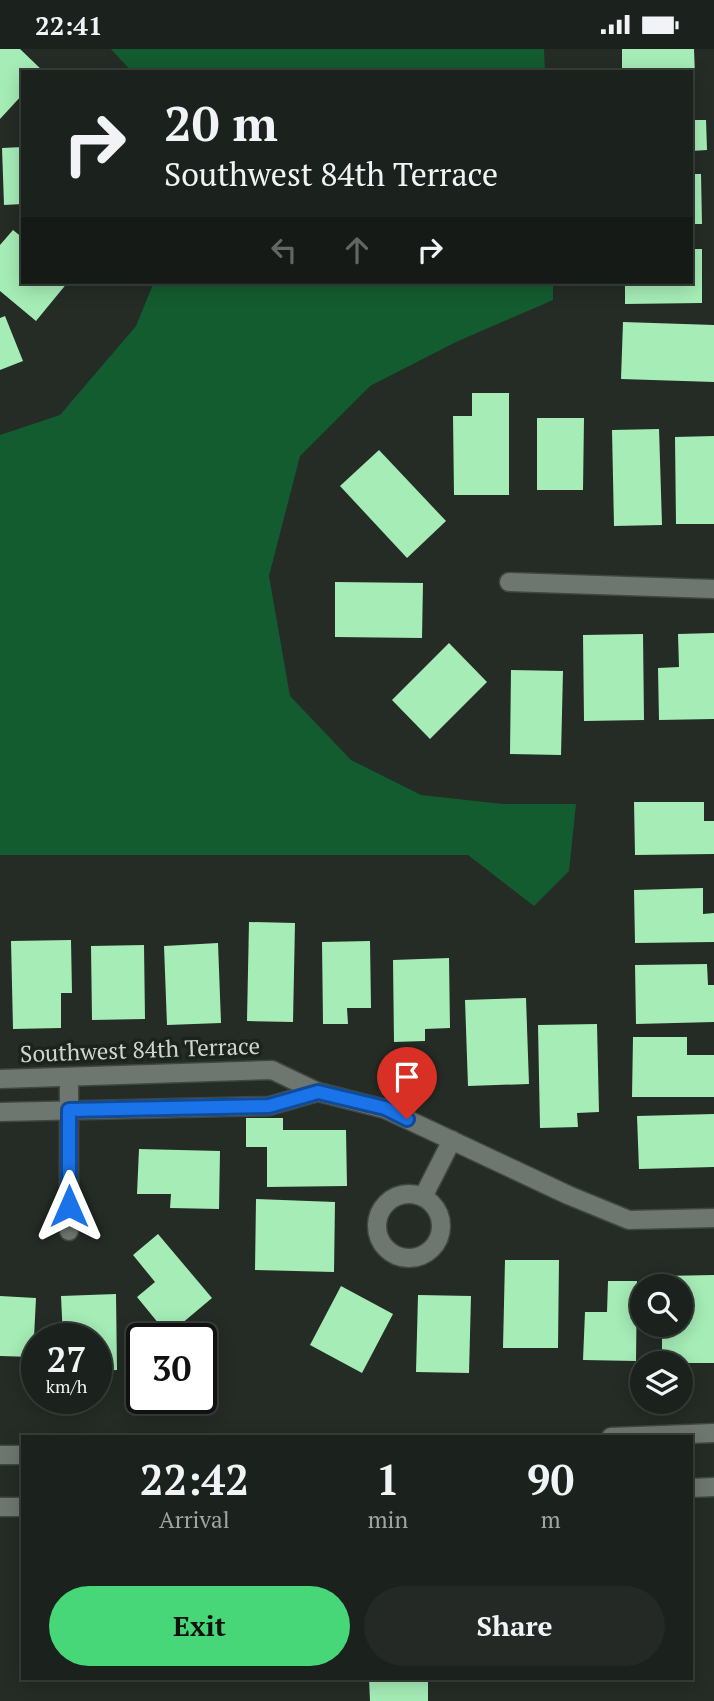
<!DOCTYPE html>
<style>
body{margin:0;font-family:"PT Serif",serif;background:#242925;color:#f1f3f6;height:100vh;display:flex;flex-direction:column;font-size:26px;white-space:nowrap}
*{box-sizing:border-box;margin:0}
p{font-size:23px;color:#a0a3a3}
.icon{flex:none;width:38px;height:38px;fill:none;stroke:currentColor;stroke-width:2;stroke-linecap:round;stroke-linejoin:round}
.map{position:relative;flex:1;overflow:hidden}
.side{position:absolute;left:21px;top:1386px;width:672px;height:245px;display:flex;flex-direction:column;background:#1b211c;border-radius:0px;box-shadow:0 4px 18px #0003,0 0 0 2px #393e3b}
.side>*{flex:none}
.hud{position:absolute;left:21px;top:21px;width:672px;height:214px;border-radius:0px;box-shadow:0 4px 18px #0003,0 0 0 2px #393e3b;background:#1b211c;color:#f1f3f6;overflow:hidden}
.controls{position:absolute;left:630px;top:1225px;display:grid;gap:14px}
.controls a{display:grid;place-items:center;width:63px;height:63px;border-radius:50%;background:#1b211c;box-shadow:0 4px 18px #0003,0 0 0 2px #393e3b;font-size:35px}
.speed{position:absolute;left:21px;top:1274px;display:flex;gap:14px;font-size:35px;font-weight:700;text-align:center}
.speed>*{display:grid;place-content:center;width:91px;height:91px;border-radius:50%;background:#1b211c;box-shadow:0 4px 18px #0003,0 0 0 2px #393e3b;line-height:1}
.speed small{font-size:18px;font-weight:400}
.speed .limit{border:4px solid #111;border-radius:10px;background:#fff;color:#111}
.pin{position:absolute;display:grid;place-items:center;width:60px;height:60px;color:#fff;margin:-72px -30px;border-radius:50% 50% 50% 0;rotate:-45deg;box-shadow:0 0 7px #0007}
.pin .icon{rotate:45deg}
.me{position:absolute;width:77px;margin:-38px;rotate:0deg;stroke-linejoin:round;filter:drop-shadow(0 0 5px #0008)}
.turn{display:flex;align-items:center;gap:24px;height:147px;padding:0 28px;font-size:32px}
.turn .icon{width:91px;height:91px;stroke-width:2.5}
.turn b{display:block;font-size:49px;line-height:60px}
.lanes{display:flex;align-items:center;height:66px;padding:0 28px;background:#0003;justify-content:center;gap:35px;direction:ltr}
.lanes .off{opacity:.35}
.eta{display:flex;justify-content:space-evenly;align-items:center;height:119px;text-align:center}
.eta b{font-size:42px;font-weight:700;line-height:49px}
.action{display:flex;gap:14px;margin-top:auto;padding:14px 28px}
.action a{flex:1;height:80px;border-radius:42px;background:#47d779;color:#111;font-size:28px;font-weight:700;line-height:80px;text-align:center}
.action a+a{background:#242925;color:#f1f3f6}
.status{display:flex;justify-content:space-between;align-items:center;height:49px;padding:0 35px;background:#1b211c;direction:ltr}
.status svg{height:19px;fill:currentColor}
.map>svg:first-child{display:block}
.water{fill:#135c2f}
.building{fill:#a5ecb6}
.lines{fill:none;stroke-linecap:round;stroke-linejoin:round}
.lane-casing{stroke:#3f4740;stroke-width:21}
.street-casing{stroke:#3f4740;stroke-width:21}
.lane{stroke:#6d776f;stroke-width:18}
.street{stroke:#6d776f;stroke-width:18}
.route-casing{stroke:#114b97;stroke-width:18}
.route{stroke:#1a73e8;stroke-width:12}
.labels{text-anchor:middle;stroke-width:7;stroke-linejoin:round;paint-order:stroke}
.street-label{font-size:23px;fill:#ced4cf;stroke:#1a231c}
</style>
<div class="status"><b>22:41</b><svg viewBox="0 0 49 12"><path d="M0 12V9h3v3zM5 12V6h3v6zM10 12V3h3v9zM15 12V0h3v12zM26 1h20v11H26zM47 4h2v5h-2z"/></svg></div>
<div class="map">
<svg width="714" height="1652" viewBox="0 0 714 1652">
<rect width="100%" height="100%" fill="#242c25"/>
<g class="water">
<path d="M111,0h433l1,23h-413z"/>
<path d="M154,233h399v18l-97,42 -86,44 -70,70 -31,120 21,120 61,64 70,35 82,9h73l-7,67 -35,35 -66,-51h-468v-420l60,-20 76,-89z"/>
</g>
<g class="building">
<path d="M0,0h20l24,23h-21v22l-23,25z"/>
<path d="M622,0h72l1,26 -4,-3h-69z"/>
<path d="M691,71h15l1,30 -16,1z"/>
<path d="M23,98v57l-19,1 -2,-57z"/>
<path d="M691,125h10l1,50h-11z"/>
<path d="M13,181l10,8v44h45l-32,39 -36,-30v-46z"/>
<path d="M691,200h11v54l-77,1v-22h66z"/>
<path d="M5,267l18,45 -23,9v-52z"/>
<path d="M623,273l91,3v57l-93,-3z"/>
<path d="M472,344h37v102h-55l-1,-79h19z"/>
<path d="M537,369h47l-1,72h-46z"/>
<path d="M659,380l3,96 -48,1 -2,-96z"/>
<path d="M714,387v88h-38l-1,-87z"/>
<path d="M379,401l67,71 -39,37 -67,-72z"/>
<path d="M335,533l88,1 -1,55 -87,-1z"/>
<path d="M714,584v86l-55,1 -1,-52 21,-1 -1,-33z"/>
<path d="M643,585l1,86 -60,1 -1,-86z"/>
<path d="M449,594l38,39 -57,57 -38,-39z"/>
<path d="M511,621l52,1 -2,84 -51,-1z"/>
<path d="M634,753h70v19h10v33l-79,1z"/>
<path d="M703,839v26l11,-1v29l-79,1 -1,-53z"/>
<path d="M249,873l46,1 -2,99 -46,-1z"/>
<path d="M71,891l1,53h-11v35l-48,1 -2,-88z"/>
<path d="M370,892l1,67h-24l1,16h-25l-1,-82z"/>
<path d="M218,894l3,80 -54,2 -3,-79z"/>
<path d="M144,896l1,74 -53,1 -1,-74z"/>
<path d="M449,909l1,70 -25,1v12l-31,1 -1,-82z"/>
<path d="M707,915l1,21h6v37l-78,2 -1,-59z"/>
<path d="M526,949l3,86 -61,2 -3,-86z"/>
<path d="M597,975l2,88 -22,1 1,14 -38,1 -2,-103z"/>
<path d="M633,988h54v18h27v42h-82z"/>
<path d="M714,1065v53l-75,2 -2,-53z"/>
<path d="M246,1069h37v12h63l1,56 -80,1v-40h-21z"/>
<path d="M139,1100l81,2 -1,58 -49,-1 1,-14h-34z"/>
<path d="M256,1150l79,3 -1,70 -79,-2z"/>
<path d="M158,1185l54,64 -44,37 -31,-38 18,-15 -22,-27z"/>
<path d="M505,1211h54l-1,88h-55z"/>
<path d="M714,1226v88h-52v-38h19v-39h-20v-10z"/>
<path d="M608,1232h29l-1,80 -53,-1 2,-48h22z"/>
<path d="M341,1237l52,28 -31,59 -52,-28z"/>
<path d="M116,1245l1,76 -21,1v-32h-33l-2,-43z"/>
<path d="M418,1246l53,1 -2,77 -53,-1z"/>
<path d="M0,1247l36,2 -3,59 -33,-1z"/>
<rect x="20" y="1560" width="3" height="35"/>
<path d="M369,1629h59v23h-58z"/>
</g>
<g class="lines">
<defs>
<g id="lane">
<circle cx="409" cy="1177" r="32"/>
<path d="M423,1148l29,-57"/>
</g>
<g id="street">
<path d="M509,533l205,7"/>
<path d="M69,1028v154"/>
<path d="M0,1030l272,-9 46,22 67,17 183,86 61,25 85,-2"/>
<path d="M0,1063l269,-6 49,-14"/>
<path d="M611,1388l103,-4"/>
<path d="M0,1406h23"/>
<path d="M691,1439l23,-1"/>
<path d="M0,1458h23"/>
</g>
</defs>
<use href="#lane" class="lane-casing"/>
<use href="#street" class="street-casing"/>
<use href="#lane" class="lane"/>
<use href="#street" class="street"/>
</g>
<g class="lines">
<defs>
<path id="route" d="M69,1157v-96l200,-4 49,-14 67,16 22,11"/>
</defs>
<use href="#route" class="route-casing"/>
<use href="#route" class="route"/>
</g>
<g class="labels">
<g class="street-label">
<text transform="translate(140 1001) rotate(-2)" y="8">Southwest 84th Terrace</text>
</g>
</g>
</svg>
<div class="controls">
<a><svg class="icon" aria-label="search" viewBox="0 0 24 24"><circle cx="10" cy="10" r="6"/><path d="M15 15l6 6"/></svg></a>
<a><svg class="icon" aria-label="layers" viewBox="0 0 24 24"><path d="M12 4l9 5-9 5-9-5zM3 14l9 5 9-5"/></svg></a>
</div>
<div class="speed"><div>27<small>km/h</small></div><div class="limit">30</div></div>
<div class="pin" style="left:407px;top:1070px;background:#d93025"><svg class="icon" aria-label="arrive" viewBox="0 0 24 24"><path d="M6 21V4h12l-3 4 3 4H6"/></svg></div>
<svg class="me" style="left:69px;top:1157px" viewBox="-20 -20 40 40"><path d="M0-17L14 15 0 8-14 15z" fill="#1a73e8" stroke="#fff" stroke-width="4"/></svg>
<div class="hud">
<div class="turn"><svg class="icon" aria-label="right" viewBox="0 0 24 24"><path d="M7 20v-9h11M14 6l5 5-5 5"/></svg><div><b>20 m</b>Southwest 84th Terrace</div></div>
<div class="lanes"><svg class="icon off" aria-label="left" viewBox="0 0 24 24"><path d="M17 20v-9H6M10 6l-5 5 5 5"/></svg><svg class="icon off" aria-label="ahead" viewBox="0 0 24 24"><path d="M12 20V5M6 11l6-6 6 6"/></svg><svg class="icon" aria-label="right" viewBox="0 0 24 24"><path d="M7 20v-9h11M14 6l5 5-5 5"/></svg></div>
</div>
<section class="side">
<div class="eta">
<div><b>22:42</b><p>Arrival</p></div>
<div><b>1</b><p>min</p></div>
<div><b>90</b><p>m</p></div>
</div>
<div class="action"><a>Exit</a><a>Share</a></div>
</section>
</div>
